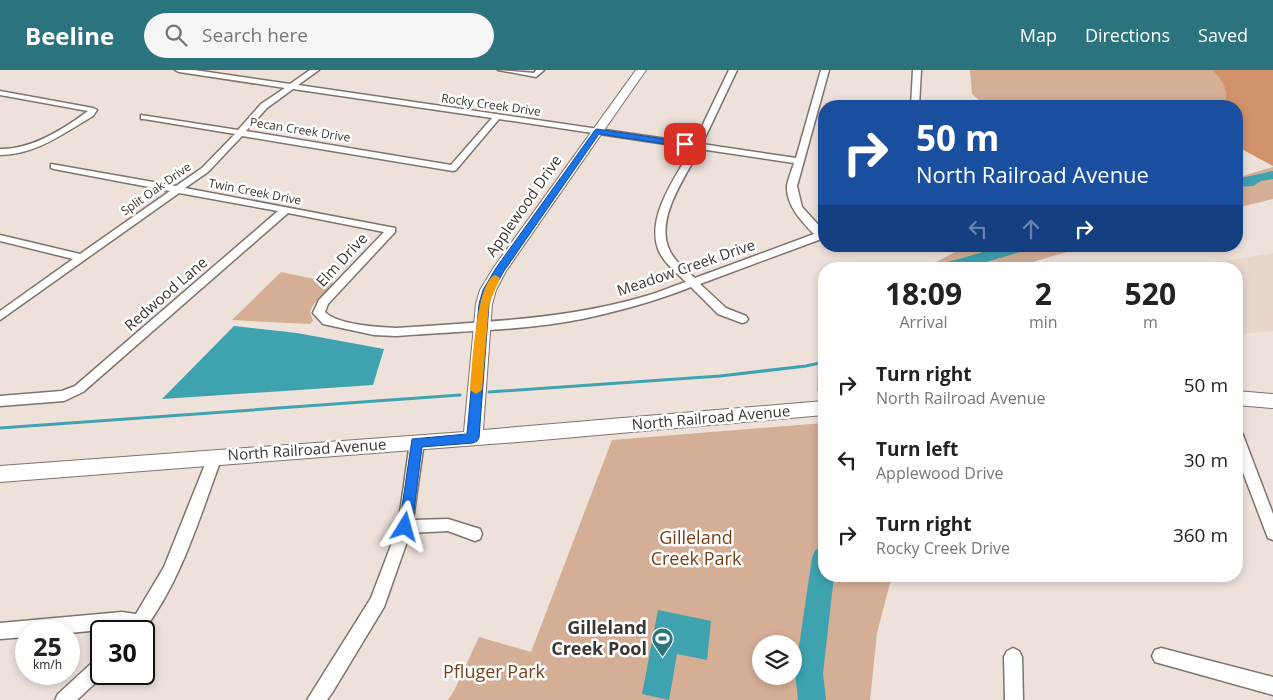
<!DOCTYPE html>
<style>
body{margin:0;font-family:"Open Sans",sans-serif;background:#f6f6f6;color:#222;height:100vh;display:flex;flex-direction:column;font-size:19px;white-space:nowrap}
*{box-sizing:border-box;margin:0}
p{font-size:16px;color:#767676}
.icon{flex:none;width:28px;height:28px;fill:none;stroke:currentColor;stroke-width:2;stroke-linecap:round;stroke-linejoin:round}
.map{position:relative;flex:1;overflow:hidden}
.drawer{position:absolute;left:818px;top:192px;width:425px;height:320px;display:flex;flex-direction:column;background:#fff;border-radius:20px;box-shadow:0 2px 8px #0003}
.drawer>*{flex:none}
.guide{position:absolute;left:818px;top:30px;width:425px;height:152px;border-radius:20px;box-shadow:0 2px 8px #0003;background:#1a4fa0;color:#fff;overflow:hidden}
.controls{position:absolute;left:752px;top:565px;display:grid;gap:10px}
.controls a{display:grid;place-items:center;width:50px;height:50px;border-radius:50%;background:#fff;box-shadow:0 2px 8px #0003;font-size:25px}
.speed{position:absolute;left:15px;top:550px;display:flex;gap:10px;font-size:25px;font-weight:700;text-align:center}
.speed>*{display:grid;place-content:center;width:65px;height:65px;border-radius:50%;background:#fff;box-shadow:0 2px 8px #0003;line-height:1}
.speed small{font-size:12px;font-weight:400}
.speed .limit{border:2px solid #111;border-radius:8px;background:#fff;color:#111}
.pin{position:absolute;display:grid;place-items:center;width:42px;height:42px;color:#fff;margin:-21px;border-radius:10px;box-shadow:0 2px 8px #0006}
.me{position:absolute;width:55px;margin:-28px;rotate:8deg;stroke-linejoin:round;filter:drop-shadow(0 0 4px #0008)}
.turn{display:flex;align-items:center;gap:18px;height:105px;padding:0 15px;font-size:22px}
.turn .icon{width:65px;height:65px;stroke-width:2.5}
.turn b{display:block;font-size:35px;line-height:42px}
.lanes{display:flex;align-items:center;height:48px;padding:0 15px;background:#0003;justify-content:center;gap:25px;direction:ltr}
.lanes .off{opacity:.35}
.eta{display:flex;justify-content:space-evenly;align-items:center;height:85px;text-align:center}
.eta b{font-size:30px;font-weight:700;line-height:35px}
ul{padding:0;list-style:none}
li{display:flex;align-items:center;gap:15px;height:75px;padding:0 15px}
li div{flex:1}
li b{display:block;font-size:19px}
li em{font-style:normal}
header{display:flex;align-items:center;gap:30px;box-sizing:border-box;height:70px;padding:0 25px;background:#2b737d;color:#fff}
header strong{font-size:24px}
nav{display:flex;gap:28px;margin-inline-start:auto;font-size:18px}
.search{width:350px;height:45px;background:#f6f6f6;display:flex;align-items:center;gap:12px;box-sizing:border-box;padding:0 18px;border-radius:28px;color:#767676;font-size:19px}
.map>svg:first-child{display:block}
.built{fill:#e9d6ca}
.green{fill:#d5ae96;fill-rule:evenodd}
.forest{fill:#d1926b}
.water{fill:#3ea2af}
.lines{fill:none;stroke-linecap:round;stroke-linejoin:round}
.stream{stroke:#3ea2af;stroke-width:3}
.river{fill:#3ea2af;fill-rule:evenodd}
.street-casing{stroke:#7e736d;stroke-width:3}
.secondary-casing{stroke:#7e736d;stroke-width:2}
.street{fill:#fff;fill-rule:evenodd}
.secondary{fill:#fff;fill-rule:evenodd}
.route{fill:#1a73e8;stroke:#114b97}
.slow{fill:#f59e0b}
.labels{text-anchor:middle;stroke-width:5;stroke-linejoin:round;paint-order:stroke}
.far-street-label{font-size:12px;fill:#3a3633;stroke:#fff}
.street-label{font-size:15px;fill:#3a3633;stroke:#fff}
.near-park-label{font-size:18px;fill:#793e12;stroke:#fff}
.near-poi-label{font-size:18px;font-weight:bold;fill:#3a3633;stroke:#fff;text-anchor:end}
</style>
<header>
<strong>Beeline</strong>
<div class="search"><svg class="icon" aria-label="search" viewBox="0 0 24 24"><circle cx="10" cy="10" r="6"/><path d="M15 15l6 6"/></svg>Search here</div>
<nav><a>Map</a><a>Directions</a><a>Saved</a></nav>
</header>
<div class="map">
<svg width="1273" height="630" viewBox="0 0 1273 630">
<rect width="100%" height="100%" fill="#ede1da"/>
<path class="built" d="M1273,183v78l-37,4v-66h-63z"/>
<g class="green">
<path d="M970,0h242c11,11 16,19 13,34l-7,2h-224l-14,-5 -8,-7z"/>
<path d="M1273,97v32l-37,9v-30z"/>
<path d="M967,176h120l-78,23h-120l47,-7z"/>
<path d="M281,202l53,11 -21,22 -3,7 3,9 -3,3 -78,-4z"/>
<path d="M824,250v70l-7,1 2,-54z"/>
<path d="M824,353v153h68l-15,57 -7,67h-422l7,-11 24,-52 52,15 81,-212zM761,574h33v32h-33z"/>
</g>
<path class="forest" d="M1212,0h61v96l-37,-20v-40h-18l7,-2c3,-15 -2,-23 -13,-34z"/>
<g class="water">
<path d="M1273,101v8l-12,2 -8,5 -17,1v-8z"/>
<path d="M234,256l63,7 87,16 -11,36 -211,14z"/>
<path d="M658,540l53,11 -4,39 -30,-6 -8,46 -27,-6z"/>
</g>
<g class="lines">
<g class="stream">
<path d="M489,322l231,-16 86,-10 18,-4"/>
<path d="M0,358l460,-33"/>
</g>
<g class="river">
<path d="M1005,176h27l-2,3 -67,20h-28l2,-4z"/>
<path d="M824,477v29h10l-11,97 3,27h-28l-3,-27 17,-115 3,-8z"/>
</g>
<defs>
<g id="street">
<path d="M175,0h19l96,14 20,-14h9l-21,15 396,58 35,-73h8l-35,74 94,14 25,-88h8l-32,116 5,21 22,24v7l-124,46 26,24 20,8 2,3 -2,3 -4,1 -24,-9 -27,-27c-35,14 -72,24 -109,32 -61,12 -124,12 -186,17l-22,-1 -51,-11 -10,-11 6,-13 65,-68 -96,-19 -205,179 -19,9 -64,5v-10l62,-5 13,-5 203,-175 -99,-18 -179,127v-9l73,-52 -73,-18v-6l80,19 90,-63 -116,-22 -3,-1v-4l125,22 26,-18 33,-34 -91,-15h-3v-4l97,15 23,-26 24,-16 -106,-16zM293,19l199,29 -41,47 -205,-34 21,-23zM499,49l193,29c-15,27 -46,68 -34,101 5,13 18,23 28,33 -13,4 -26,10 -40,14 -81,24 -166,26 -250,32 -19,-1 -58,-3 -71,-16l3,-8 67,-72v-4l-210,-40 23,-16 34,-36 211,35 3,-1zM700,79l94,14c-2,7 -6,16 -7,23 -1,19 15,36 27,48l-119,44c-9,-8 -21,-17 -26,-29 -14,-31 17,-73 31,-100z"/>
<path d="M498,0l36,3 2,-3h8l-8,7z"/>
<path d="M913,0h8l-2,36h-8z"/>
<path d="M0,21l93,17 4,2 -4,6c-29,17 -58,39 -93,39v-6c31,1 64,-20 88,-38l-88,-16z"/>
<path d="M1236,360l5,1 2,4 30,79v26l-5,-2 -2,-5 -30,-79z"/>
<path d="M417,367l5,1 2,4 -11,78 35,-1 32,10 2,5 -2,5 -5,2 -27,-10 -38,2 -26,74 -52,86 -5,7h-20l64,-102 27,-71 12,-85 2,-4z"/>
<path d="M215,382l5,1 2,4c-22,59 -41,125 -79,174h-18l1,-3h-4l-53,5v-2h-43v6l-26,2v-16l122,-11 14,2 28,-47 44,-110 2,-4z"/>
<path d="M1013,578l6,3 3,6 1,43h-18l-1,-43 3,-6z"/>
<path d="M1161,578l112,29v18l-118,-33 -3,-6 3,-6z"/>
<path d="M101,588v16h4l-28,26h-22l3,-6 37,-34z"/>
</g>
<g id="secondary">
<path d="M636,0h10l-140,201 -10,19 -4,14 -9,126 341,-29v14l-294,26 -530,41v-16l464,-34 12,-128 4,-14 14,-23z"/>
<path d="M1236,321l37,3v14l-37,-3z"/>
</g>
</defs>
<use href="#street" class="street-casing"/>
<use href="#secondary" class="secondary-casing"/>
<use href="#street" class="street"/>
<use href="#secondary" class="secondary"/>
</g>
<path class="route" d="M597,59l88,13 4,2 -4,3 -86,-13 -95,137 -11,19 -4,14 -10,134 -2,3 -4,2 -51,4 -10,80 -2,4 -5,2 -4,-2 -2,-4 13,-88 55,-5 12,-130 4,-14 13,-22 99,-138z"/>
<path class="slow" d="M495,205l5,3 -11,26 -7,86 -6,4 -6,-4c2,-20 6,-108 25,-115z"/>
<defs>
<symbol id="stadium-pin" viewBox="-11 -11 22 30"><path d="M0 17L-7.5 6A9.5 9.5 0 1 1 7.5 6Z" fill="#2b737d" stroke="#fff"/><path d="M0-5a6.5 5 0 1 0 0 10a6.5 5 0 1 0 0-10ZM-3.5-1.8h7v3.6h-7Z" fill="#fff"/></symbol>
</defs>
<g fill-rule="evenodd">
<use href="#stadium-pin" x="650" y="556" width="25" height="34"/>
</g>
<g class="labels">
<g class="far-street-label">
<text transform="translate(491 35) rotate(8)" y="4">Rocky Creek Drive</text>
<text transform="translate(300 60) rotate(9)" y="4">Pecan Creek Drive</text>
<text transform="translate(156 119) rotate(-35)" y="4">Split Oak Drive</text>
<text transform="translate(255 122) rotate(11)" y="4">Twin Creek Drive</text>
</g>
<g class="street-label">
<text transform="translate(524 136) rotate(-55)" y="5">Applewood Drive</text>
<text transform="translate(342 190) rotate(-47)" y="5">Elm Drive</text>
<text transform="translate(686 198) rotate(-19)" y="5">Meadow Creek Drive</text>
<text transform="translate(166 224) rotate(-41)" y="5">Redwood Lane</text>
<text transform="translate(711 348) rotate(-5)" y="5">North Railroad Avenue</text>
<text transform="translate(307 380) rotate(-4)" y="5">North Railroad Avenue</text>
</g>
<g class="near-park-label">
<text x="696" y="474">Gilleland<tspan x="696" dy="21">Creek Park</tspan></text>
<text x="494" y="608">Pfluger Park</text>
</g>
<g class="near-poi-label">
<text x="647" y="564">Gilleland<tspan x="647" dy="21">Creek Pool</tspan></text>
</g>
</g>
</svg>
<div class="controls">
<a><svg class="icon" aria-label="layers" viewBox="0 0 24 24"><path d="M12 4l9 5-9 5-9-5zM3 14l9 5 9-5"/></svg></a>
</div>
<div class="speed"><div>25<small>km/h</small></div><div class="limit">30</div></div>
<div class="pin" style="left:685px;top:74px;background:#d93025"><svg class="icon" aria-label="arrive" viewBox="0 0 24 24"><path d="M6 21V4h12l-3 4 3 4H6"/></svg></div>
<svg class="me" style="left:405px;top:457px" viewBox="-20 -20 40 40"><path d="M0-17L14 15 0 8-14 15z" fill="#1a73e8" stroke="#fff" stroke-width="4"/></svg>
<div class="guide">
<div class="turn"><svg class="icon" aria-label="right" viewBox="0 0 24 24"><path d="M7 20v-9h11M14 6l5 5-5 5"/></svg><div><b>50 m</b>North Railroad Avenue</div></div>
<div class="lanes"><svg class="icon off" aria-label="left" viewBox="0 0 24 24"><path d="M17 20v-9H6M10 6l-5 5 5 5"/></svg><svg class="icon off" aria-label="ahead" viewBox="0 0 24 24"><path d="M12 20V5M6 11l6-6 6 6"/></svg><svg class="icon" aria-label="right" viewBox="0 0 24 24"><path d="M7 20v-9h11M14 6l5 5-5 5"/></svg></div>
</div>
<section class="drawer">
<div class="eta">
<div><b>18:09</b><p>Arrival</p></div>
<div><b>2</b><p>min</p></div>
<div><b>520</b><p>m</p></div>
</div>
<ul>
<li><svg class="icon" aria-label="right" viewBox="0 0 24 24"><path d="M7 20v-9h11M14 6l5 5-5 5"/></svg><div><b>Turn right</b><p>North Railroad Avenue</p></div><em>50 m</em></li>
<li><svg class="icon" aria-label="left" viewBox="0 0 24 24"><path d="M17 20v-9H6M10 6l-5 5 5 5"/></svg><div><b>Turn left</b><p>Applewood Drive</p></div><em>30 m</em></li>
<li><svg class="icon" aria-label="right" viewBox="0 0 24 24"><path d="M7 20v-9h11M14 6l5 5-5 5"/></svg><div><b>Turn right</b><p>Rocky Creek Drive</p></div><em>360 m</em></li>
</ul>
</section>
</div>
